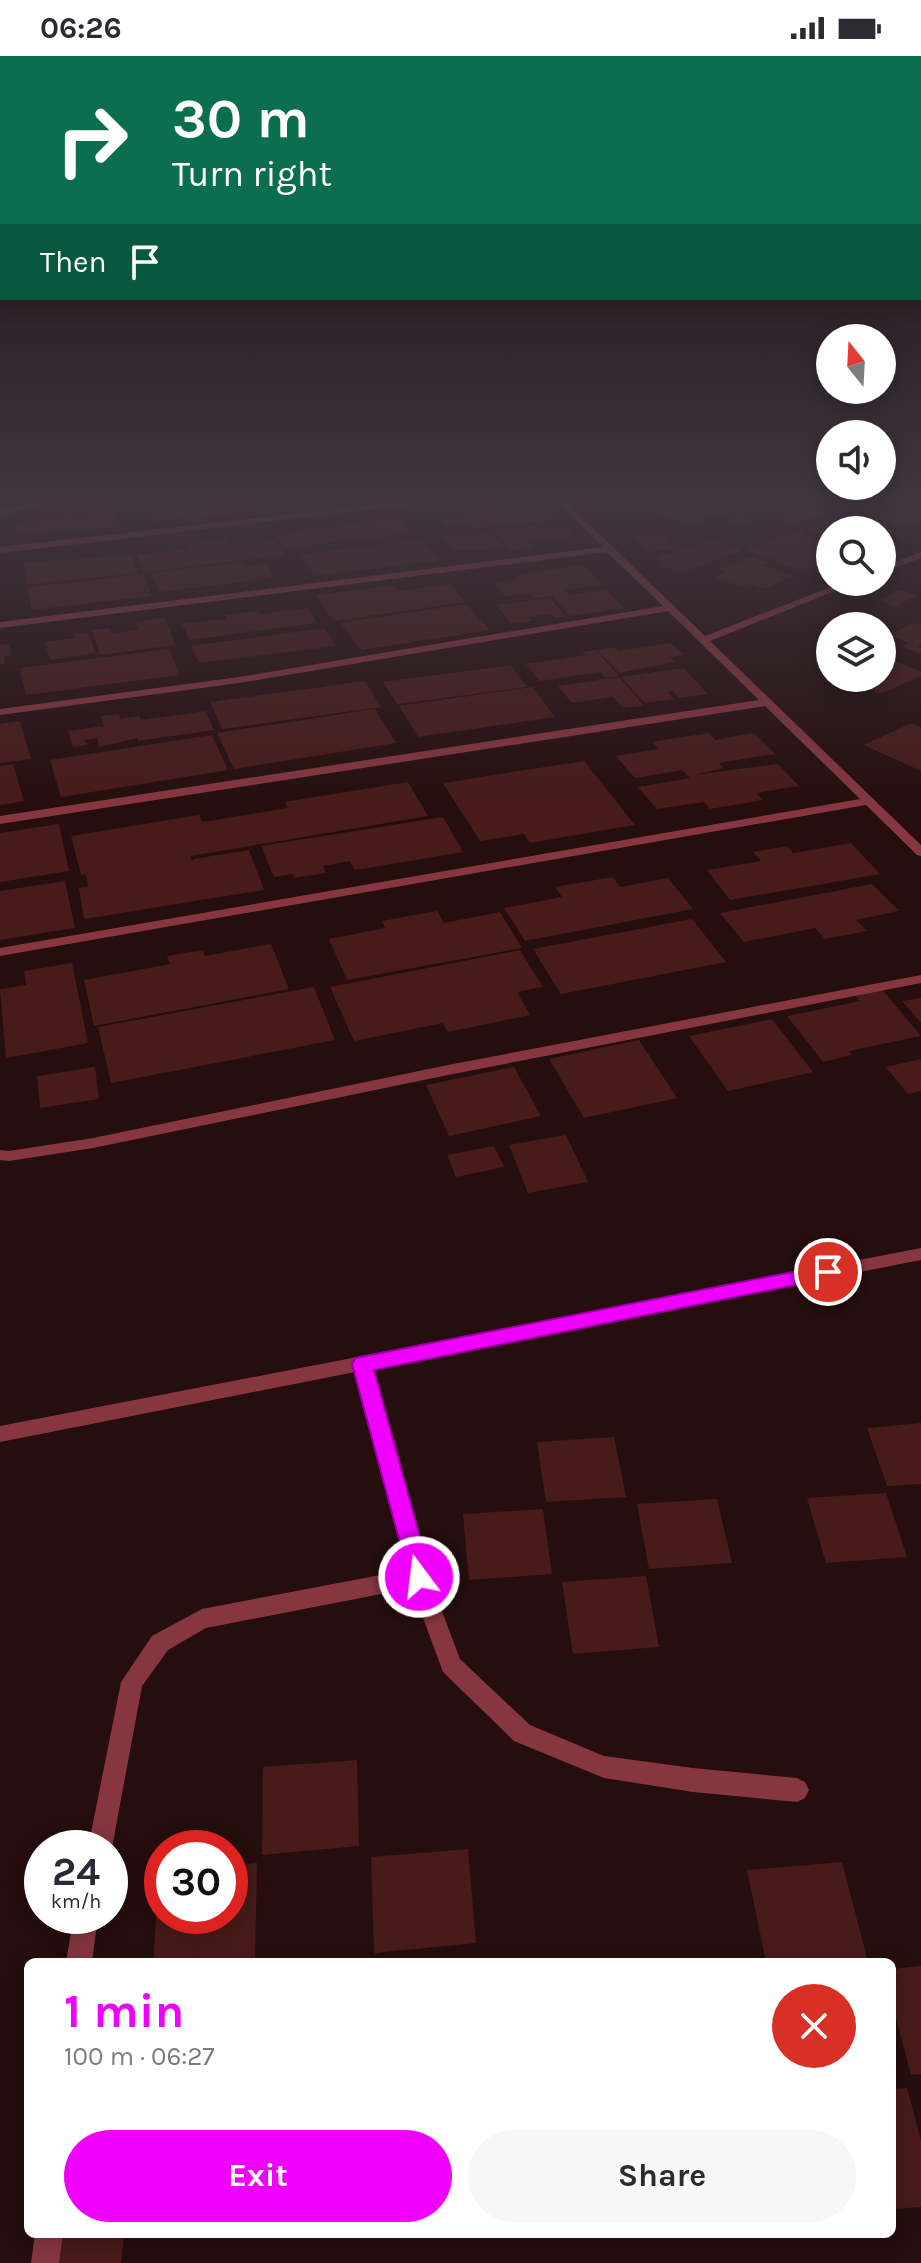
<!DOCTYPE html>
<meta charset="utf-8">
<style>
body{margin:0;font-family:Karla,sans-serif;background:#f7f7f7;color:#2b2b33;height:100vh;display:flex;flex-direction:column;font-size:30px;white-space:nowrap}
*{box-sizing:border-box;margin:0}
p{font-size:26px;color:#7c7c81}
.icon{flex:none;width:44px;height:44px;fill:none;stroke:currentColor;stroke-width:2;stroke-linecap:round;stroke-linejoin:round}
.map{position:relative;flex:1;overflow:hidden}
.details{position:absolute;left:24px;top:1902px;width:872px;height:280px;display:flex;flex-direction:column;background:#fff;border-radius:12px;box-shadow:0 4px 20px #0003}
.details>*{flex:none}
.top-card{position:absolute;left:0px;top:0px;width:922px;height:244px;box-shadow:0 4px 20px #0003;background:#0b6e4f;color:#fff;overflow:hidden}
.needle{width:52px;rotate:342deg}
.buttons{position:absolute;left:816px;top:268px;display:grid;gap:16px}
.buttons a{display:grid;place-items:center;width:80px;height:80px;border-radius:50%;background:#fff;box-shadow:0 4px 20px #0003;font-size:40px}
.speed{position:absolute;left:24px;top:1774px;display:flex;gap:16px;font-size:40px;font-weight:700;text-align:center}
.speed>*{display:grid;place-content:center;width:104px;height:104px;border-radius:50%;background:#fff;box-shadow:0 4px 20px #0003;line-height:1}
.speed small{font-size:20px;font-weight:400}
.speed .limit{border:12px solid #d22;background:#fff;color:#111}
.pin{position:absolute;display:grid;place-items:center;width:68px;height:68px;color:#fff;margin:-34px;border:4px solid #fff;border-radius:50%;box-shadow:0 2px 8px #0007}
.me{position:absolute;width:88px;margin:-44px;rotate:345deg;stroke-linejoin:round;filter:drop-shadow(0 0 6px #0008)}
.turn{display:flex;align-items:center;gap:28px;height:168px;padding:0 40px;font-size:36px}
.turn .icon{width:104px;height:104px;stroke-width:2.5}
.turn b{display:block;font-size:56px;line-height:68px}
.then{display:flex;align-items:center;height:76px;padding:0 40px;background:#0003;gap:16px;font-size:30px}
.round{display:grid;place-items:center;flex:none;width:84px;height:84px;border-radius:42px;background:#f7f7f7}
.head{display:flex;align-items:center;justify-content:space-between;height:136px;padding:0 40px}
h1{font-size:48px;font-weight:700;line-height:60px;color:#f000fd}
.primary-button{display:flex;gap:16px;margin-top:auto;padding:16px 40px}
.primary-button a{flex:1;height:92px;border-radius:48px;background:#f000fd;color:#fff;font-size:32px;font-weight:700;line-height:92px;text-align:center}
.primary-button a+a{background:#f7f7f7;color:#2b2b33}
.status{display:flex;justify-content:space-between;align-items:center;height:56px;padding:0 40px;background:#fff;direction:ltr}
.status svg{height:22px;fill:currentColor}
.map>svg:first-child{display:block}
.building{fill:#471b19}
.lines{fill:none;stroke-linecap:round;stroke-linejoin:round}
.street{fill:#86363f;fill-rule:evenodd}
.route{fill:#f000fd;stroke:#9c00a4;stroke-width:2}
</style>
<div class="status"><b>06:26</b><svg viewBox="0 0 49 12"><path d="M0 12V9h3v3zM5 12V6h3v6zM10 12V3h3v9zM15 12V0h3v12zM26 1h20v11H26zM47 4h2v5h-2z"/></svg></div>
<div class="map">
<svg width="921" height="2207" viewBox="0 0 921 2207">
<rect width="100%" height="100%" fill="#250e0d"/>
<g class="building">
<path d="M139,441h27l2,6 -34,4 -3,-9z"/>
<path d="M279,441h116l2,4 -75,9 -5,-7 -31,4z"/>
<path d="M677,441h13l44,16 -17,5 -9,-3 -10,3 9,4 -14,5 -47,-17z"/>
<path d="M719,441h33l23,9 -18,6z"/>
<path d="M839,441h46l1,1 -34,12 -24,-9z"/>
<path d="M907,443l14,5v17l-20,5 -31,-10z"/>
<path d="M230,444l7,12 -53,9 -1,-3 -29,4 -6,-13z"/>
<path d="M507,445l6,6 -25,3 -6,-7z"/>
<path d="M542,449l14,15 -85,9 -4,-5 -19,2 -6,-7z"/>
<path d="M815,449l16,6 -39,14 -17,-6z"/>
<path d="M115,457l6,14 -103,8 -3,-11 57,-10 1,4z"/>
<path d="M741,458l16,5 -17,7 -15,-6z"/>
<path d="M853,460l41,15 -12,4v-5h-52v8l-20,-7z"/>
<path d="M396,461l13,16 -124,15 -9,-13z"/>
<path d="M536,470l5,5 25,-4 9,9 -47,6 5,5 -21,3 -17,-19z"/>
<path d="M491,476l15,16 -52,3 -11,-14z"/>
<path d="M795,476l35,12v17l-27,11 -57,-23z"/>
<path d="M659,478l16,14 -27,4 -16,-15z"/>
<path d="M225,483l3,5 48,-3 8,14 -140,17 -7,-17 52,-6 -3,-6z"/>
<path d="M423,483l17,21 -125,16 -15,-21z"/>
<path d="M711,483l31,11 -61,23 -23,-9 7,-2 -9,-4z"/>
<path d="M132,499l6,18 -111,12 -4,-22z"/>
<path d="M752,501l15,5 -6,3 33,11 -31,13 -14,-5 -7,3 -28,-10 12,-5 -8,-3z"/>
<path d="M242,506l2,5 22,-3 8,14 -115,14 -8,-19z"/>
<path d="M584,509l19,20 -39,5 5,5 38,-5 17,18 -54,8 -18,-20 -15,2 -12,-4 -20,2 -12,-14 26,-3 -4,-4z"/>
<path d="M143,518l9,22 -120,14 -5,-23z"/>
<path d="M450,528l16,18 -133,19 -17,-26 78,-10 5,6z"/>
<path d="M900,534l17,6 -23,10 -17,-6z"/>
<path d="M550,542l16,19 -11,1 -4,-4 -23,3 4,4 -21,3 -15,-19z"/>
<path d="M466,548l24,26 -129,20 -20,-27z"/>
<path d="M308,552l9,15 -128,17 -7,-17 45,-4 -2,-4 33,-4 2,3z"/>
<path d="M165,562l11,27 -76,10 -8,-25 18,-2 2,5 26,-3 -3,-8z"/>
<path d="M915,567l6,2v20l-4,2 4,1v6l-19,-8 7,-3 -22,-8z"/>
<path d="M325,572l11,18 -137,17 -8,-17z"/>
<path d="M88,576l8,21 -46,7 -5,-18 31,-4 -2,-4z"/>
<path d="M671,587l13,12 -14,2 5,5 -56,11 -22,-23 18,-3 3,4z"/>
<path d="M9,588l2,12 -7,1 1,7h-5v-19z"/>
<path d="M169,593l11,26 -154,20 -6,-27z"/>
<path d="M596,594l23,26 -14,2 -5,-6 -60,9 -14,-17 60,-9 -4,-3z"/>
<path d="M882,599l39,17v4l-41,18 -37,-16h39z"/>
<path d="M511,609l16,22 -130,17 -14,-22z"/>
<path d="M683,612l25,26 -29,4 -6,-7 -6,1 7,7 -29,4 -24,-26z"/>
<path d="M619,621l25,29 -21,2 -10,-11 -41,6 -14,-17z"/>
<path d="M365,625l16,26 -159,22 -12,-27z"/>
<path d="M533,631l22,30 -137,20 -19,-31z"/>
<path d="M375,653l21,34 -162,26 -17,-36z"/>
<path d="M206,655l8,19 -76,11 -1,-3 -37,9 -3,-9 -12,2 2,5 -14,2 -5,-16 36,-5 -3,-10 18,-2 1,5 19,-3 2,4z"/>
<path d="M20,665l11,38 -31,4v-39z"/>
<path d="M911,667l10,4v44l-57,-26z"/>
<path d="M709,677l6,7 39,-7 21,21 -56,9 5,5 -31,7 85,-11 21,22 -43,7 7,7 -53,9 -6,-7 -47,7 -19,-22 52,-9 -8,-8 -47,8 -19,-22 42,-7 -6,-7z"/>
<path d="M212,679l16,35 -167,27 -11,-37z"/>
<path d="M584,705l51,64 -105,18 -6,-9 -44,7 -37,-58z"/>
<path d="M13,708l11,37 -24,4v-39z"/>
<path d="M408,726l20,34 -238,40 2,6 1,-3 56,-9 15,40 -180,29 -5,-31 9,-2 -2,-12 -5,1 -10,-39 128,-21 3,7 86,-14 -3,-6z"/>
<path d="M443,761l20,35 -108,18 -5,-9 -27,5 3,7 -32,5 -1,-4 -19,3 -13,-31z"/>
<path d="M59,768l10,47 -69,11v-49z"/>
<path d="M851,787l29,31 -150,26 -23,-30 54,-9 -8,-9 34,-6 6,7z"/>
<path d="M613,821l7,10 48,-9 25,31 -168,32 -21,-33 58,-11 -7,-10z"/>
<path d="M65,825l10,47 -75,12v-49z"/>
<path d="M872,828l27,27 -43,9 11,11 -42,8 -10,-11 -71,14 -24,-29z"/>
<path d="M437,855l7,12 56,-11 22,36 -175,32 -18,-41 56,-11 -3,-7z"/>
<path d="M692,863l34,43 -165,32 -28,-45z"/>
<path d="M271,888l18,45 -195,37 -10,-46 86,-16 -3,-8 36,-6 2,6z"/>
<path d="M520,894l23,37 -26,5 13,23 -82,17 -5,-9 -89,18 -24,-54z"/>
<path d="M72,907l16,80 -82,15 -6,-69 26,-4 -2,-14z"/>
<path d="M314,931l21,53 -224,43 -13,-56z"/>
<path d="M880,931l41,49 -72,15 3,4 -29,7 -36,-46 73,-15 -7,-8z"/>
<path d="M921,942v25l-19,-22z"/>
<path d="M772,963l41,53 -85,19 -39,-55z"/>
<path d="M639,984l38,58 -93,20 -35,-59z"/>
<path d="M921,1003v32l-13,3 -22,-27z"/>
<path d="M95,1011l4,32 -59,9 -3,-32z"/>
<path d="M514,1011l27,49 -92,20 -23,-51z"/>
<path d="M566,1079l22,47 -60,11 -19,-48z"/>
<path d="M494,1090l10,21 -48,10 -9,-22z"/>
<path d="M921,1367v61l-34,2 -20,-58z"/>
<path d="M614,1381l12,60 -80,5 -9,-60z"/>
<path d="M886,1437l21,64 -81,6 -19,-65z"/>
<path d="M717,1443l15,64 -83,6 -12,-65z"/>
<path d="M543,1453l9,65 -83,6 -6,-66z"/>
<path d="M646,1520l13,71 -86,7 -11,-72z"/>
<path d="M357,1704l2,86 -97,9 1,-88z"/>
<path d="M468,1793l8,94 -102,10 -3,-96z"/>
<path d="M842,1806l25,96 -101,4 -19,-92z"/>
<path d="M257,1807l-2,97 -102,2 7,-94 2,48h68v-50z"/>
<path d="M921,1910v108l-10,1 -19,-73v-33z"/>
<path d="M907,2032l14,52v67l-29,2v-120z"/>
<path d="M60,2178h64l-3,29h-64z"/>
</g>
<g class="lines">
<g class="street">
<path d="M52,441h16l-68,19v-6z"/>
<path d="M446,441h30l-476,56v-6z"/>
<path d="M552,441h9l144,139 139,-54h13l-147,59 211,204v11l-4,-1 -51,-50 -866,151v-8l860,-149 -95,-93 -765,118v-8l759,-116 -91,-89 -429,72 -239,32v-6l239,-32 424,-71 -56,-54 -607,76v-6l603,-75z"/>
<path d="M921,496v6l-39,15v-6z"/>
<path d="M921,919v8l-473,92 -355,73 -84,13 -9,-1v-10l9,1 84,-13 355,-73z"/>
<path d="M921,1192v12l-549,108 57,209 31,82 70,66 74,31 89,12 104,10 8,4 4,8 -4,8 -8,4 -104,-10 -89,-14 -90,-37 -71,-69 -31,-84 -206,40 -38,22 -26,36 -30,162 -2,5v-5h-22l33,-166 31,-46 50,-27 205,-39 -52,-198 -355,70v-16z"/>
<path d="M74,1860h24l-6,46h-26z"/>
<path d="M35,2178h28l-4,29h-28z"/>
</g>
</g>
<linearGradient id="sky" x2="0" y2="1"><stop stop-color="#140807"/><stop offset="0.59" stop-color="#403640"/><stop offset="1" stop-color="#403640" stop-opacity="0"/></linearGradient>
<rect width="921" height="750" fill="url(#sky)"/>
<path class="route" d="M828,1209l7,2 3,5 -3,5 -461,93 57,207 -3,7 -9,3 -8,-3 -59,-220 3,-6z"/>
</svg>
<div class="buttons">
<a><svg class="needle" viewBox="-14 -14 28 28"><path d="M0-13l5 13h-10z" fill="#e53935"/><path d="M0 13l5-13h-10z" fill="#7c7c81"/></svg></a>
<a><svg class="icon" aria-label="sound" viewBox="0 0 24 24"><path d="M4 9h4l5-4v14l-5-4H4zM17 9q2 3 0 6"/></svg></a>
<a><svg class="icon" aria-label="search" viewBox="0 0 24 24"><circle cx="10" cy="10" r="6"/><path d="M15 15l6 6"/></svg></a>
<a><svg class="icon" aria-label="layers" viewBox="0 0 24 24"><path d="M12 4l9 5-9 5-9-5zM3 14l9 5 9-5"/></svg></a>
</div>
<div class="speed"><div>24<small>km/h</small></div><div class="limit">30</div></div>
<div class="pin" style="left:828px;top:1216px;background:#d93025"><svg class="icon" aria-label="arrive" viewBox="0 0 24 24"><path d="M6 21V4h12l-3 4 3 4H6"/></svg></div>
<svg class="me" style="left:419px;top:1521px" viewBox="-20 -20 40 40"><circle r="17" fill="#f000fd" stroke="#fff" stroke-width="3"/><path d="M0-11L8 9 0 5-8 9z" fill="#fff"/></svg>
<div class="top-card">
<div class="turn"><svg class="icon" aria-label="right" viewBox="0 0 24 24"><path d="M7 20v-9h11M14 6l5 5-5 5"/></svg><div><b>30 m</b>Turn right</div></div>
<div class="then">Then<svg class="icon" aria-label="arrive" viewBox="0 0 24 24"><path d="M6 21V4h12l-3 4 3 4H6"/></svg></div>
</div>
<section class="details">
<div class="head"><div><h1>1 min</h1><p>100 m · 06:27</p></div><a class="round" style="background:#d93025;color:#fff"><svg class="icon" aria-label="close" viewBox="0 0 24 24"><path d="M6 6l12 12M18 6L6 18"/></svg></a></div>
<div class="primary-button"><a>Exit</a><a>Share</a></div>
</section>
</div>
